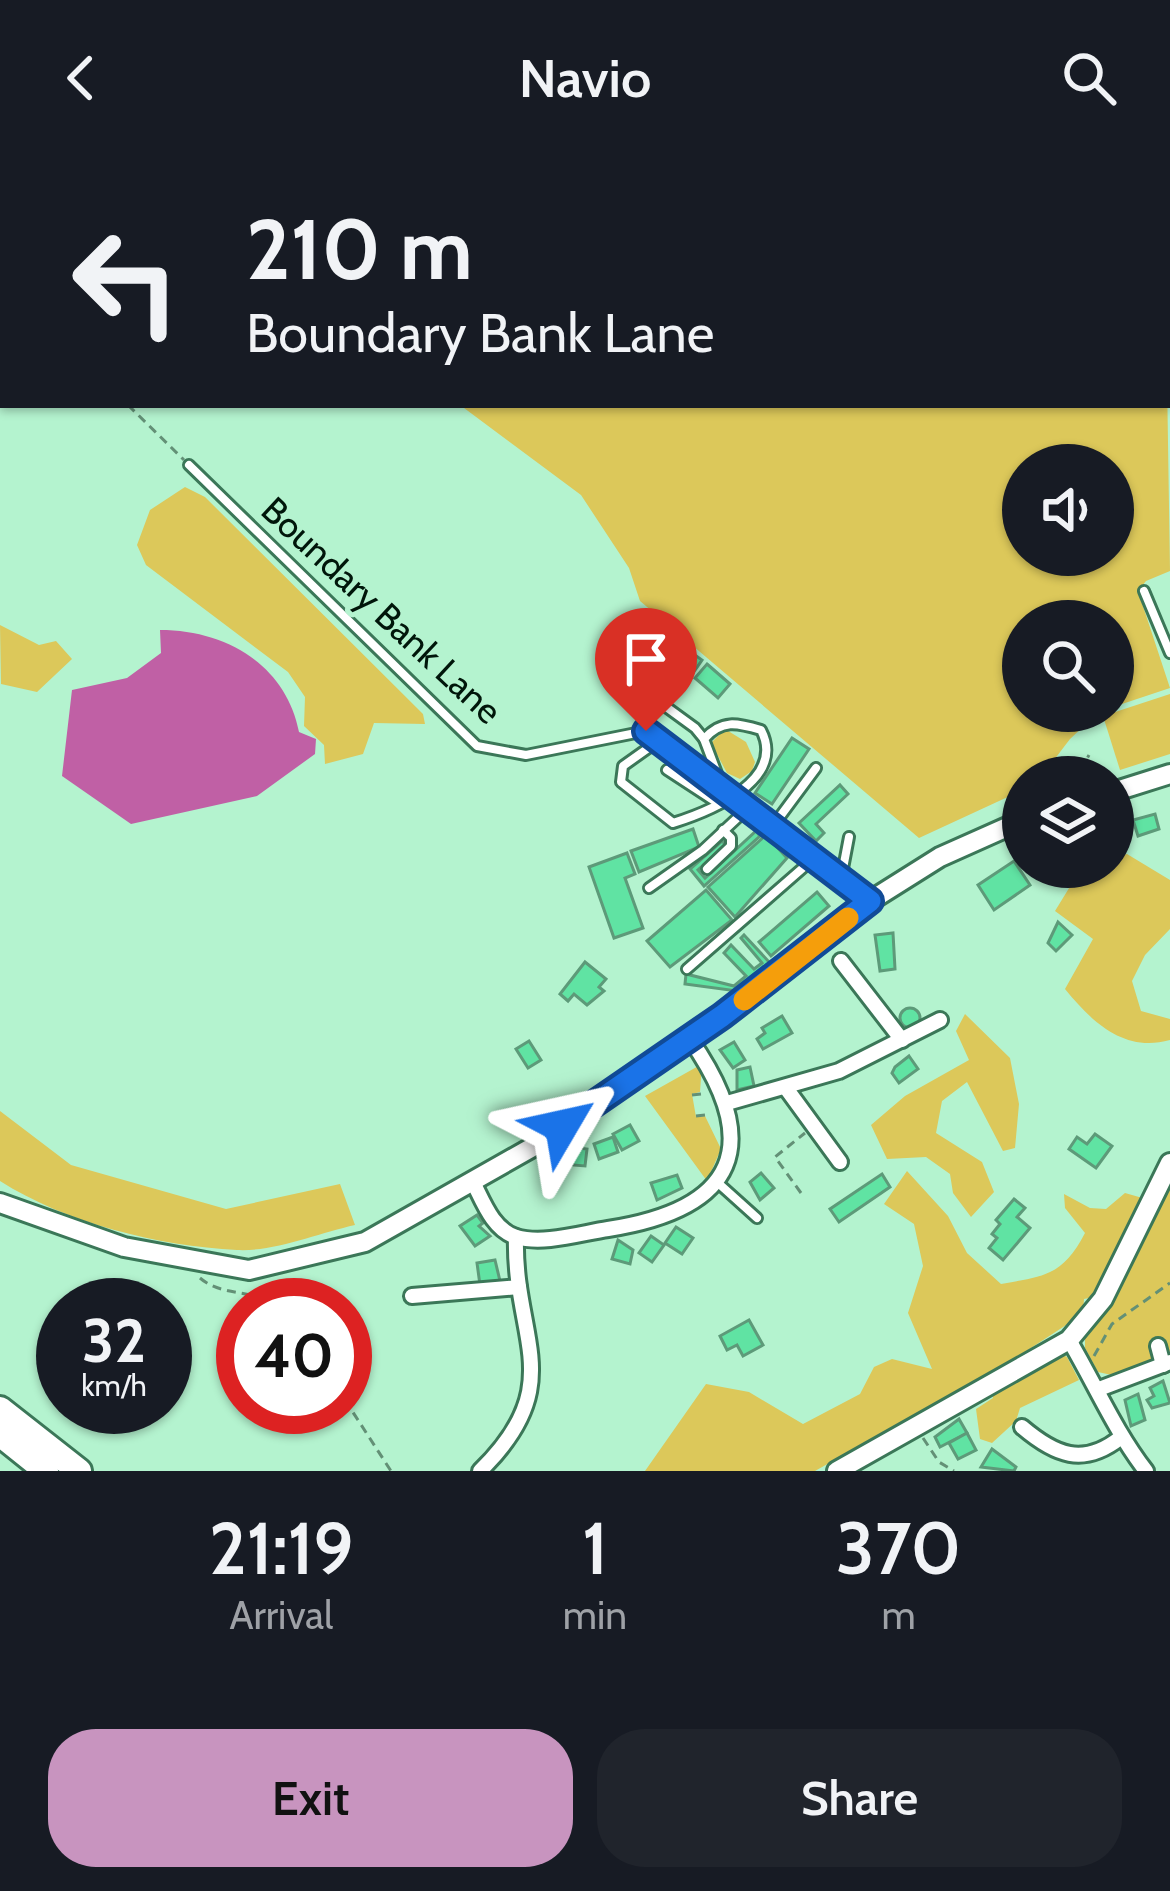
<!DOCTYPE html>
<style>
body{margin:0;font-family:Cabin,sans-serif;background:#20242c;color:#f1f3f6;height:100vh;display:flex;flex-direction:column;font-size:45px;white-space:nowrap}
*{box-sizing:border-box;margin:0}
p{font-size:39px;color:#9ea1a6}
.icon{flex:none;width:66px;height:66px;fill:none;stroke:currentColor;stroke-width:2;stroke-linecap:round;stroke-linejoin:round}
.map{position:relative;height:1315px;overflow:hidden}
.drawer{display:flex;flex-direction:column;background:#171b24;flex:1}
.drawer>*{flex:none}
.hud{position:absolute;left:0px;top:0px;width:1170px;height:252px;box-shadow:0 3px 9px #0004;background:#171b24;color:#f1f3f6;overflow:hidden}
.fabs{position:absolute;left:1002px;top:288px;display:grid;gap:24px}
.fabs a{display:grid;place-items:center;width:132px;height:132px;border-radius:50%;background:#171b24;box-shadow:0 3px 9px #0004;font-size:60px}
.speed{position:absolute;left:36px;top:1122px;display:flex;gap:24px;font-size:60px;font-weight:700;text-align:center}
.speed>*{display:grid;place-content:center;width:156px;height:156px;border-radius:50%;background:#171b24;box-shadow:0 3px 9px #0004;line-height:1}
.speed small{font-size:30px;font-weight:400}
.speed .limit{border:18px solid #d22;background:#fff;color:#111}
.pin{position:absolute;display:grid;place-items:center;width:102px;height:102px;color:#fff;margin:-123px -51px;border-radius:50% 50% 50% 0;rotate:-45deg;box-shadow:0 0 12px #0007}
.pin .icon{rotate:45deg}
.me{position:absolute;width:132px;margin:-66px;rotate:54deg;stroke-linejoin:round;filter:drop-shadow(0 0 9px #0008)}
.turn{display:flex;align-items:center;gap:42px;height:252px;padding:0 48px;font-size:54px}
.turn .icon{width:156px;height:156px;stroke-width:2.5}
.turn b{display:block;font-size:84px;line-height:102px}
.eta{display:flex;justify-content:space-evenly;align-items:center;height:204px;text-align:center}
.eta b{font-size:72px;font-weight:600;line-height:84px}
.cta{display:flex;gap:24px;margin-top:auto;padding:24px 48px}
.cta a{flex:1;height:138px;border-radius:48px;background:#c894bf;color:#111;font-size:48px;font-weight:600;line-height:138px;text-align:center}
.cta a+a{background:#20242c;color:#f1f3f6}
header{display:flex;justify-content:space-between;align-items:center;height:156px;padding:0 48px;background:#171b24;font-size:54px;font-weight:600}
.map>svg:first-child{display:block}
.green{fill:#dcc85a;fill-rule:evenodd}
.water{fill:#c060a5}
.building{fill:#60e3a3;stroke:#5d9a79;stroke-width:3}
.lines{fill:none;stroke-linecap:round;stroke-linejoin:round}
.lane-casing{stroke:#3b7758;stroke-width:14}
.street-casing{stroke:#3b7758;stroke-width:20}
.secondary-casing{stroke:#3b7758;stroke-width:24}
.highway-casing{stroke:#3b7758;stroke-width:30}
.path{stroke:#639076;stroke-width:3;stroke-dasharray:9 6;stroke-linecap:butt}
.lane{stroke:#fff;stroke-width:8}
.street{stroke:#fff;stroke-width:14}
.secondary{stroke:#fff;stroke-width:18}
.highway{stroke:#fff;stroke-width:24}
.route-casing{stroke:#114b97;stroke-width:30}
.route{stroke:#1a73e8;stroke-width:21}
.slow{stroke:#f59e0b;stroke-width:21}
.labels{text-anchor:middle;stroke-width:10;stroke-linejoin:round;paint-order:stroke}
.street-label{font-size:36px;fill:#00160a;stroke:#b4f3cf}
</style>
<header><svg class="icon" aria-label="back" viewBox="0 0 24 24"><path d="M15 5l-7 7 7 7"/></svg>Navio<svg class="icon" aria-label="search" viewBox="0 0 24 24"><circle cx="10" cy="10" r="6"/><path d="M15 15l6 6"/></svg></header>
<div class="map">
<svg width="1170" height="1315" viewBox="0 0 1170 1315">
<rect width="100%" height="100%" fill="#b4f3cf"/>
<g class="green">
<path d="M148,0h923l1,3h-920z"/>
<path d="M1167,222l3,193 -24,10 -8,10 32,97 -57,19v-86h-90v90h77l-30,28 -29,38h-18v13l-104,48 -279,-237 -11,-33 -48,-73 -121,-90h707zM1023,309h90v90h-90z"/>
<path d="M185,331l20,10 218,217 2,10 -51,-1 -11,31 -38,10 -1,-19 -20,-19 1,-29 -17,-25 -142,-107 -9,-20 13,-35z"/>
<path d="M0,469l39,20 17,-4 16,18 -35,33 -36,-8z"/>
<path d="M1170,538v60l-50,16 -17,-54z"/>
<path d="M725,573l21,13 9,20 -3,9 -12,8 -13,-6 -16,-30z"/>
<path d="M1127,698l43,26v49l-25,26 -13,26 9,30 29,8v21c-46,13 -78,-18 -105,-51l28,-50 -38,-28 27,-44h31v-9z"/>
<path d="M965,858l45,44 9,46 -4,44 -12,3 -36,-69 -25,19 -6,32 46,29 12,30 -23,25 -18,-24 -3,-19 -24,-17 -39,2 -16,-34 34,-29 64,-36 -13,-29z"/>
<path d="M702,908l-2,28 -8,2 4,23 9,-1 16,33 -14,32 -62,-85z"/>
<path d="M0,955l71,54 155,44 114,-25 15,41c-36,8 -81,27 -118,25 -79,-4 -171,-27 -237,-69z"/>
<path d="M907,1015l41,45 19,37 34,31c45,-8 62,-9 84,-51l-20,-25 -1,-14 26,14 16,1 19,-16 21,6 -47,97 -15,3 -1,15 -72,47 -196,110h-170l61,-87 43,8 54,32 57,-30 14,-27 18,-8 40,10 -24,-56 15,-47 -9,-42 -30,-20z"/>
<path d="M1170,1024v172l-7,-11 -13,23 -34,12 -18,-4 -13,-24v-17z"/>
<path d="M1056,1195l11,6 12,23 -59,28 -4,13 -24,22 -12,-4 -4,-30 17,-11 -1,-10z"/>
</g>
<path class="water" d="M160,474c66,0 126,35 139,102l17,7 -1,15 -58,42 -126,28 -69,-48 10,-86 55,-12 34,-25z"/>
<g class="building">
<path d="M654,470l48,34 -25,36 -48,-34z"/>
<path d="M707,508l23,20 -12,14 -23,-20z"/>
<path d="M792,582l17,11 -37,55 -17,-11z"/>
<path d="M840,629l8,9 -32,30 8,9 -8,8 -17,-18z"/>
<path d="M1155,658l4,15 -21,7 -5,-16z"/>
<path d="M693,673l6,18 -60,25 -8,-21z"/>
<path d="M756,675l4,5 -56,50 -14,-17 32,-28 4,4 -28,25 7,8z"/>
<path d="M766,679l21,23 -52,59 -27,-30z"/>
<path d="M627,697l8,21 -10,4 18,50 -29,10 -25,-71z"/>
<path d="M1014,705l16,24 -36,25 -16,-25z"/>
<path d="M706,734l26,30 -62,47 -23,-26z"/>
<path d="M817,736l12,14 -58,50 -12,-14z"/>
<path d="M1058,766l14,13 -16,16 -8,-8z"/>
<path d="M893,777l2,36 -15,2 -5,-36z"/>
<path d="M744,779l26,28 -33,28 -52,-7 1,-10 48,12 12,-10 -22,-23 7,-8 23,24 8,-6 -21,-25z"/>
<path d="M585,806l21,17 -7,8 5,4 -17,14 -13,-11 -6,7 -8,-7z"/>
<circle cx="910" cy="862" r="10"/>
<path d="M782,860l10,17 -29,16 -6,-10 8,-6 -3,-5z"/>
<path d="M529,885l12,19 -13,8 -12,-19z"/>
<path d="M734,886l11,18 -12,8 -13,-18z"/>
<path d="M909,900l9,13 -19,14 -7,-10 3,-6z"/>
<path d="M750,911l4,19 -17,4v-20z"/>
<path d="M630,969l9,16 -17,9 -9,-16z"/>
<path d="M1095,978l17,12 -16,22 -27,-19 8,-12 10,7z"/>
<path d="M613,981l5,15 -19,7 -5,-15z"/>
<path d="M562,990l25,3 -2,17 -25,-2z"/>
<path d="M761,1017l13,15 -14,12 -10,-18z"/>
<path d="M882,1018l8,13 -51,35 -9,-13z"/>
<path d="M677,1019l5,13 -25,12 -6,-17z"/>
<path d="M1014,1043l11,9 -8,9 13,11 -27,32 -14,-12 8,-10 -5,-4 8,-10 -4,-4z"/>
<path d="M477,1059l6,8 -4,3 11,10 -15,10 -15,-20z"/>
<path d="M676,1071l17,11 -11,16 -17,-11z"/>
<path d="M651,1080l13,9 -12,17 -13,-9z"/>
<path d="M618,1084l15,10 -3,14 -18,-5z"/>
<path d="M495,1104l5,21 -20,4 -3,-22z"/>
<path d="M749,1164l14,25 -20,11 -6,-11 -10,5 -7,-14z"/>
<path d="M1163,1225l7,22 -18,5 -5,-8 7,-4 -4,-8z"/>
<path d="M1138,1238l7,26 -14,6 -6,-26z"/>
<path d="M959,1263l8,14 -27,14 -5,-10z"/>
<path d="M967,1277l9,17 -18,9 -9,-16z"/>
<path d="M992,1293l24,18 -2,4 -33,-4z"/>
</g>
<g class="lines">
<defs>
<g id="lane">
<path d="M1096,0l1,3"/>
<path d="M1113,0l1,3"/>
<path d="M1167,67l3,2"/>
<path d="M1167,127l3,1"/>
<path d="M189,309l288,281 49,9 120,-24 223,169"/>
<path d="M1144,435l26,62"/>
<path d="M638,472l-28,38 85,62 9,11"/>
<path d="M661,583l-38,27 -2,16 52,41c38,-12 114,-43 88,-93 -24,-7 -39,-11 -57,9l17,45"/>
<path d="M667,614l52,34"/>
<path d="M773,670l43,-58"/>
<path d="M707,713l24,-23v-8l-8,-8"/>
<path d="M841,723l8,-42"/>
<path d="M649,732l54,-38 46,-43"/>
<path d="M687,813l125,-109"/>
<path d="M717,1026l40,36"/>
</g>
<g id="street">
<path d="M841,805l61,79"/>
<path d="M786,932l54,74"/>
<path d="M727,947l112,-32 101,-51"/>
<path d="M472,1024c11,21 20,49 44,57 28,8 65,-4 92,-8 129,-20 156,-84 82,-190"/>
<path d="M412,1140l107,-9"/>
<path d="M1069,1184c26,44 46,91 77,131"/>
<path d="M1158,1190l5,19"/>
<path d="M1099,1233l71,-27"/>
<path d="M1022,1271c33,28 61,40 98,11"/>
<path d="M480,1315c90,-88 33,-133 36,-234"/>
</g>
<g id="secondary">
<path d="M1113,636l57,-18"/>
<path d="M0,1047l124,44 125,23 116,-28 173,-98 184,-128 148,-115 70,-44 83,-37"/>
<path d="M837,1315l232,-131 34,-41 67,-136"/>
</g>
<g id="highway">
<path d="M0,1253l79,62"/>
<path d="M0,1278l46,37"/>
</g>
</defs>
<use href="#lane" class="lane-casing"/>
<use href="#street" class="street-casing"/>
<use href="#secondary" class="secondary-casing"/>
<use href="#highway" class="highway-casing"/>
<g class="path">
<path d="M154,0v3"/>
<path d="M657,0l6,3"/>
<path d="M757,3l2,-3"/>
<path d="M0,98l3,3"/>
<path d="M128,249l56,55"/>
<path d="M1066,621l16,-10 7,-12"/>
<path d="M1009,654l14,-12"/>
<path d="M692,939l10,-1"/>
<path d="M696,960l10,-1"/>
<path d="M801,1037l-26,-36 30,-24"/>
<path d="M200,1122c22,19 53,11 76,27"/>
<path d="M1094,1200l18,-32 58,-41"/>
<path d="M345,1244l46,71"/>
<path d="M923,1282l16,24 15,9"/>
</g>
<use href="#lane" class="lane"/>
<use href="#street" class="street"/>
<use href="#secondary" class="secondary"/>
<use href="#highway" class="highway"/>
</g>
<g class="lines">
<defs>
<path id="route" d="M562,970l160,-110 148,-115 -224,-170"/>
</defs>
<use href="#route" class="route-casing"/>
<use href="#route" class="route"/>
<path class="slow" d="M744,844l104,-82"/>
</g>
<g class="labels">
<g class="street-label">
<text transform="translate(382 454) rotate(43)" y="13">Boundary Bank Lane</text>
</g>
</g>
</svg>
<div class="fabs">
<a><svg class="icon" aria-label="sound" viewBox="0 0 24 24"><path d="M4 9h4l5-4v14l-5-4H4zM17 9q2 3 0 6"/></svg></a>
<a><svg class="icon" aria-label="search" viewBox="0 0 24 24"><circle cx="10" cy="10" r="6"/><path d="M15 15l6 6"/></svg></a>
<a><svg class="icon" aria-label="layers" viewBox="0 0 24 24"><path d="M12 4l9 5-9 5-9-5zM3 14l9 5 9-5"/></svg></a>
</div>
<div class="speed"><div>32<small>km/h</small></div><div class="limit">40</div></div>
<div class="pin" style="left:646px;top:575px;background:#d93025"><svg class="icon" aria-label="arrive" viewBox="0 0 24 24"><path d="M6 21V4h12l-3 4 3 4H6"/></svg></div>
<svg class="me" style="left:562px;top:970px" viewBox="-20 -20 40 40"><path d="M0-17L14 15 0 8-14 15z" fill="#1a73e8" stroke="#fff" stroke-width="4"/></svg>
<div class="hud">
<div class="turn"><svg class="icon" aria-label="left" viewBox="0 0 24 24"><path d="M17 20v-9H6M10 6l-5 5 5 5"/></svg><div><b>210 m</b>Boundary Bank Lane</div></div>
</div>
</div>
<section class="drawer">
<div class="eta">
<div><b>21:19</b><p>Arrival</p></div>
<div><b>1</b><p>min</p></div>
<div><b>370</b><p>m</p></div>
</div>
<div class="cta"><a>Exit</a><a>Share</a></div>
</section>
